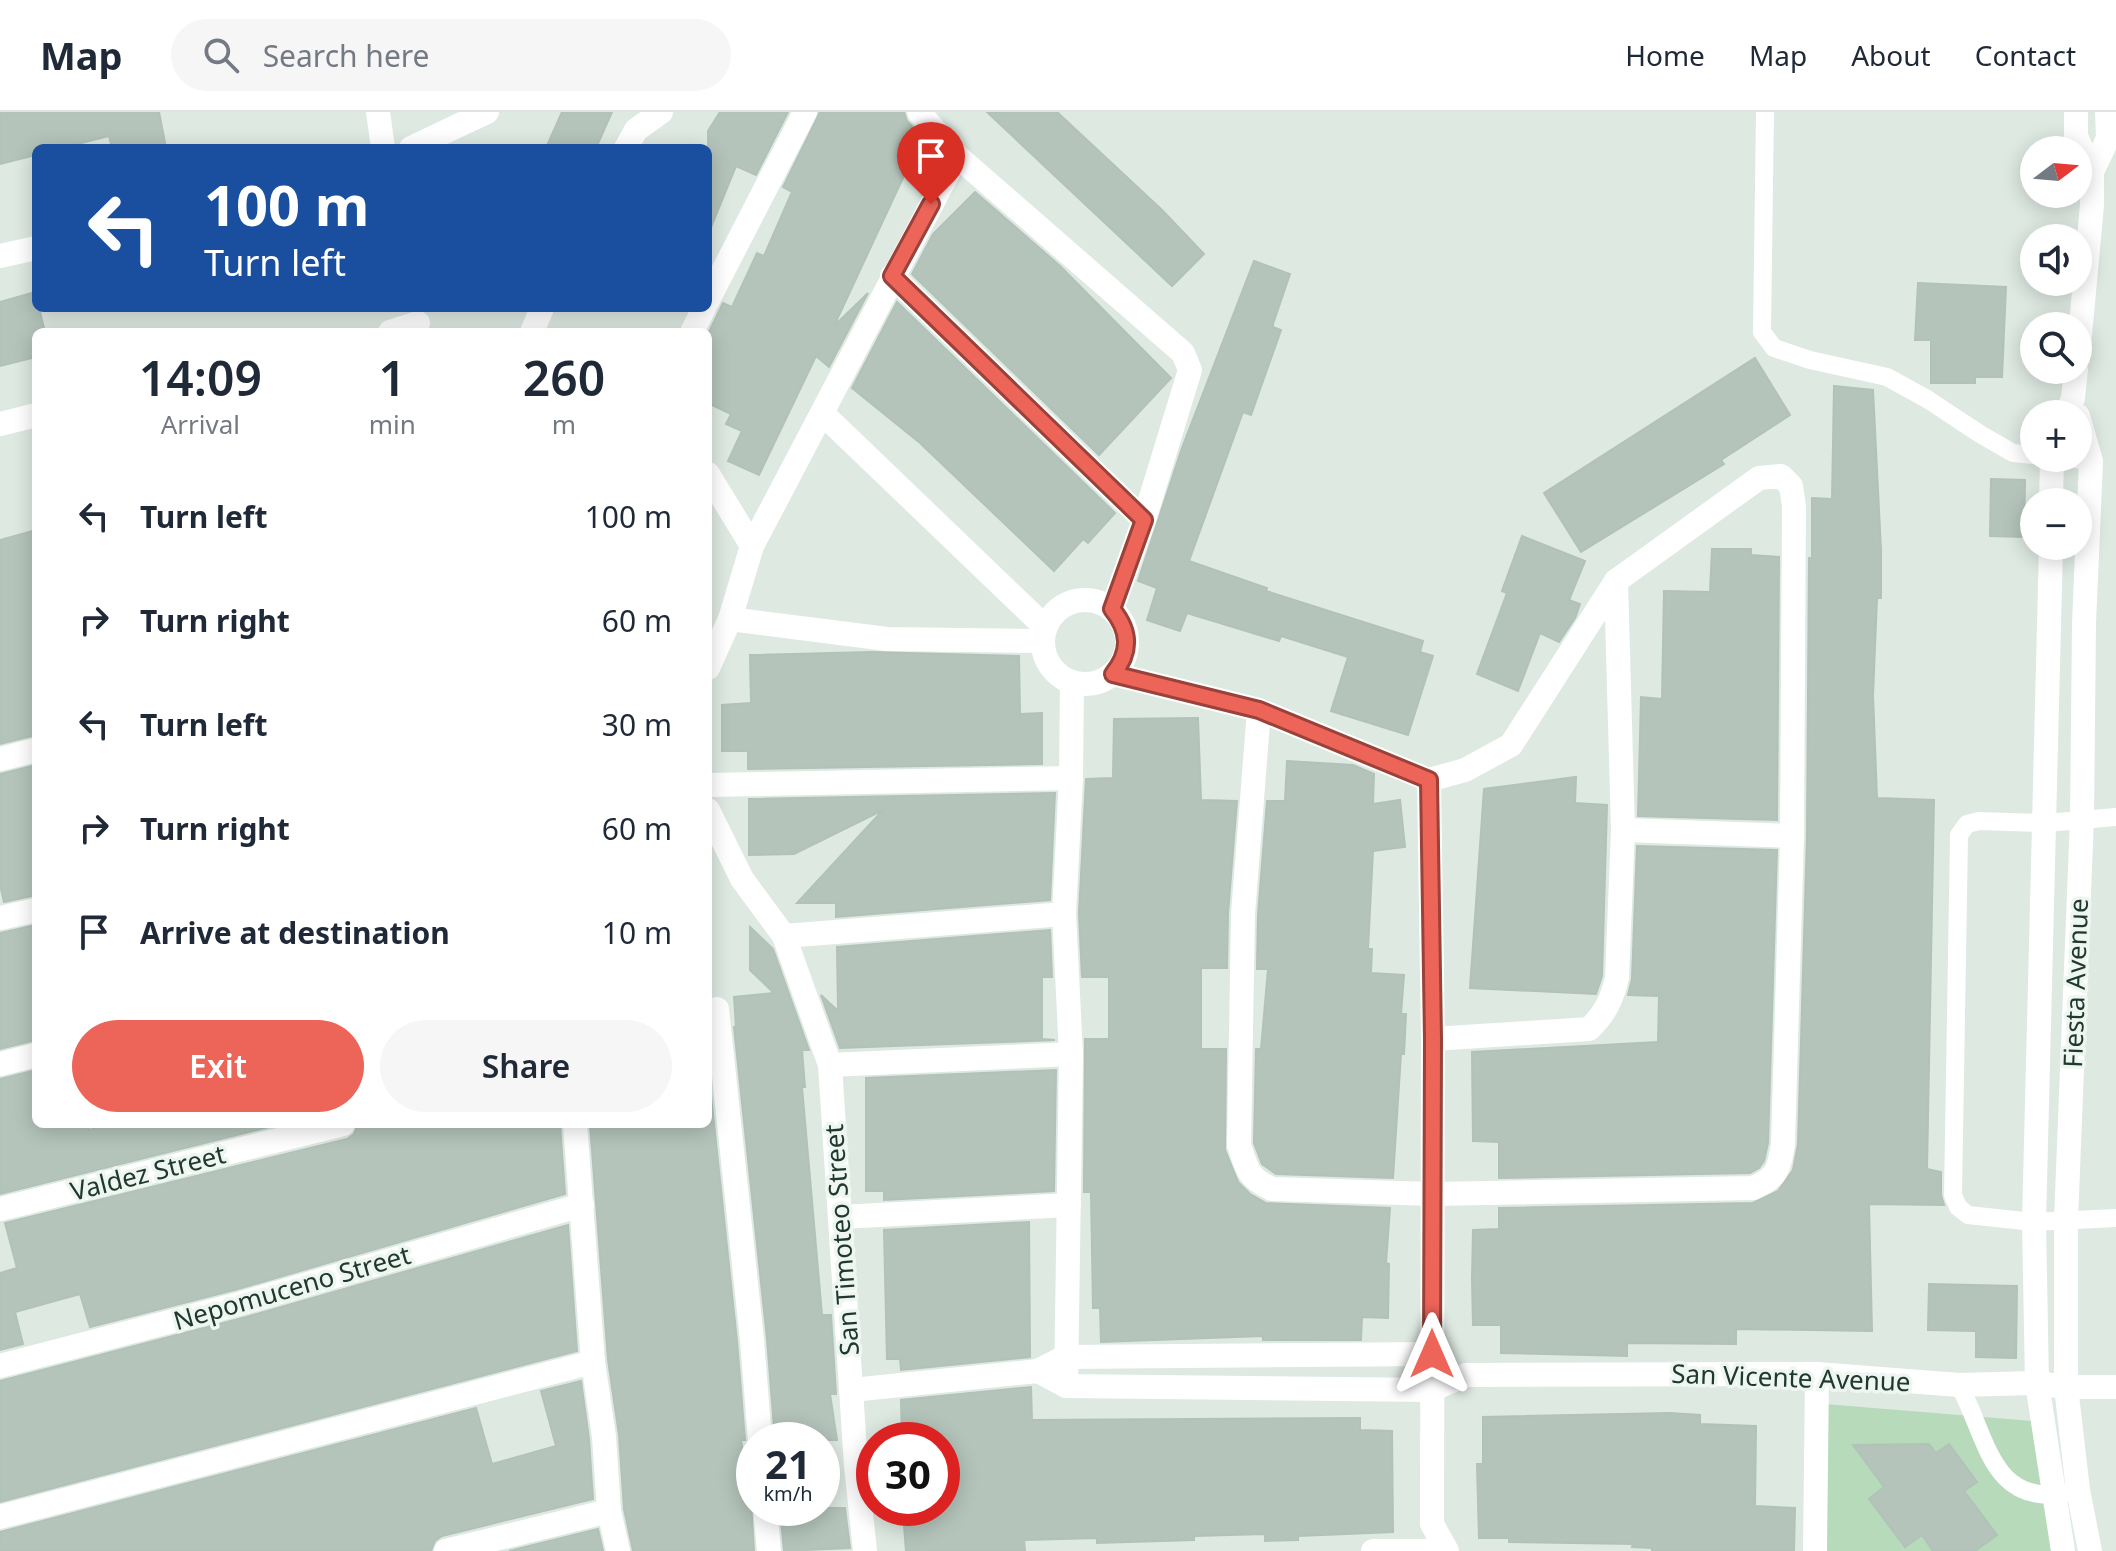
<!DOCTYPE html>
<meta charset="utf-8">
<style>
body{margin:0;font-family:"Noto Sans",sans-serif;background:#f6f6f7;color:#1f2937;height:100vh;display:flex;flex-direction:column;font-size:30px;white-space:nowrap}
*{box-sizing:border-box;margin:0}
p{font-size:26px;color:#747a83}
.icon{flex:none;width:44px;height:44px;fill:none;stroke:currentColor;stroke-width:2;stroke-linecap:round;stroke-linejoin:round}
.map{position:relative;flex:1;overflow:hidden}
.side{position:absolute;left:32px;top:216px;width:680px;height:800px;display:flex;flex-direction:column;background:#fff;border-radius:12px;box-shadow:0 4px 20px #0003}
.side>*{flex:none}
.guide{position:absolute;left:32px;top:32px;width:680px;height:168px;border-radius:12px;box-shadow:0 4px 20px #0003;background:#1a4fa0;color:#fff;overflow:hidden}
.needle{width:52px;rotate:74deg}
.controls{position:absolute;left:2020px;top:24px;display:grid;gap:16px}
.controls a{display:grid;place-items:center;width:72px;height:72px;border-radius:50%;background:#fff;box-shadow:0 4px 20px #0003;font-size:40px}
.speed{position:absolute;left:736px;top:1310px;display:flex;gap:16px;font-size:40px;font-weight:700;text-align:center}
.speed>*{display:grid;place-content:center;width:104px;height:104px;border-radius:50%;background:#fff;box-shadow:0 4px 20px #0003;line-height:1}
.speed small{font-size:20px;font-weight:400}
.speed .limit{border:12px solid #d22;background:#fff;color:#111}
.pin{position:absolute;display:grid;place-items:center;width:68px;height:68px;color:#fff;margin:-82px -34px;border-radius:50% 50% 50% 0;rotate:-45deg;box-shadow:0 0 8px #0007}
.pin .icon{rotate:45deg}
.me{position:absolute;width:88px;margin:-44px;rotate:0deg;stroke-linejoin:round;filter:drop-shadow(0 0 6px #0008)}
.turn{display:flex;align-items:center;gap:28px;height:168px;padding:0 40px;font-size:36px}
.turn .icon{width:104px;height:104px;stroke-width:2.5}
.turn b{display:block;font-size:56px;line-height:68px}
.eta{display:flex;justify-content:space-evenly;align-items:center;height:136px;text-align:center}
.eta b{font-size:48px;font-weight:600;line-height:56px}
.cta{display:flex;gap:16px;margin-top:auto;padding:16px 40px}
.cta a{flex:1;height:92px;border-radius:48px;background:#ed6458;color:#fff;font-size:32px;font-weight:600;line-height:92px;text-align:center}
.cta a+a{background:#f6f6f7;color:#1f2937}
ul{padding:0;list-style:none}
li{display:flex;align-items:center;gap:24px;height:104px;padding:0 40px}
li div{flex:1}
li b{display:block;font-size:30px}
li em{font-style:normal}
header{display:flex;align-items:center;gap:48px;box-sizing:border-box;height:112px;padding:0 40px;background:#fff;border-bottom:2px solid #e0e1e3}
header strong{font-size:38px}
nav{display:flex;gap:44px;margin-inline-start:auto;font-size:28px}
.search{width:560px;height:72px;background:#f6f6f7;display:flex;align-items:center;gap:20px;box-sizing:border-box;padding:0 28px;border-radius:44px;color:#747a83;font-size:30px}
.map>svg:first-child{display:block}
.green{fill:#b7dabb}
.building{fill:#b4c4bb;stroke:#b1c2b8;stroke-width:2}
.lines{fill:none;stroke-linecap:round;stroke-linejoin:round}
.service{stroke:#fff;stroke-width:18}
.minor{stroke:#fff;stroke-width:24}
.route-casing{stroke:#9a4139;stroke-width:20}
.route{stroke:#ed6458;stroke-width:14}
.labels{text-anchor:middle;stroke-width:7;stroke-linejoin:round;paint-order:stroke}
.street-label{font-size:26px;fill:#20382e;stroke:#eef6f1}
</style>
<header>
<strong>Map</strong>
<div class="search"><svg class="icon" aria-label="search" viewBox="0 0 24 24"><circle cx="10" cy="10" r="6"/><path d="M15 15l6 6"/></svg>Search here</div>
<nav><a>Home</a><a>Map</a><a>About</a><a>Contact</a></nav>
</header>
<div class="map">
<svg width="2116" height="1439" viewBox="0 0 2116 1439">
<rect width="100%" height="100%" fill="#dee9e2"/>
<path class="green" d="M1825,1292l207,17 20,130h-226z"/>
<g class="building">
<path d="M0,0h159l7,36h-54l-3,-12 -47,12h-26v7l-36,9z"/>
<path d="M562,0h50l-16,36h-50z"/>
<path d="M720,0h68l-32,63 -20,-9 -27,66 -1,-101z"/>
<path d="M820,0h84l3,9 11,12 -2,17 -82,176 34,-33 -39,74 -13,-11 -57,119 -31,-14 14,-30 -16,-7 5,-10 -23,-11v-69l15,-31 9,4 25,-54 7,3 28,-64 -9,-5z"/>
<path d="M987,0h70l105,98 42,44 -32,32z"/>
<path d="M975,80l85,74 111,112 -72,77 -187,-181 21,-40z"/>
<path d="M1254,149l36,13 -17,50v3l8,3 -30,85 -8,-3 -54,149 78,27 -1,3 157,50 -3,11 13,4 -25,79 -77,-24 17,-54 -67,-21 -2,5 -92,-28 -7,18 -33,-11 10,-32 -19,-7 44,-133z"/>
<path d="M1918,171l88,4 -4,90h-27v6h-44v-43h-16z"/>
<path d="M35,180l1,16h3l6,24h-9v25l-36,9v-64z"/>
<path d="M897,190l218,211 -27,30 -5,-4 -29,32 -134,-128 -68,-55z"/>
<path d="M1755,246l35,57 -69,45 3,4 -143,88 -37,-59z"/>
<path d="M1834,274l39,4 8,160v48h-4l-4,97 4,103 57,2 -7,369 14,3v23l3,10 -75,-1 3,127 -136,-2v15l-109,-1v13l-126,-3v-28h-28l-1,-46 1,-49 26,-1v-21l254,-5 25,-12 15,-21 5,-26 9,-308 2,-278h3v-60l20,1z"/>
<path d="M1991,367l34,1 -1,57 -34,-1z"/>
<path d="M36,418v205l-36,9v-204z"/>
<path d="M1522,424l63,25 -16,39 11,4 -5,14 -16,24 -19,-9 -22,58 -41,-17 30,-81 -5,-2z"/>
<path d="M1712,437h39v6l28,2 -2,263 -139,-4 3,-119 21,2 2,-108 46,1z"/>
<path d="M872,540l147,4 1,58 22,-1v51l-294,5v-18h-26v-46l29,-2 -1,-48z"/>
<path d="M1198,606l3,82 36,1 -9,112 -1,55h-26v81h25l-1,101 13,32 12,12 16,9 124,5 -4,55 3,1 -1,54 -26,-1 -1,23h-98v-4l-162,6 -1,-34h-7l-2,-116h-7l1,-153h24v-62h-27l-3,-63 7,-135 27,-1 1,-59z"/>
<path d="M1287,649l66,4 21,9 -1,30 27,-4 5,47 -32,4 -5,98h4l-1,24 33,2 -3,39h5l-2,40h-3l-8,124 -117,-4 -14,-10 -8,-21 2,-94h5l7,-80h-11l1,-54 9,-114h18z"/>
<path d="M36,653v130l-32,7 -4,-17v-111z"/>
<path d="M1576,665l-1,26 32,2 -5,171 -6,18 -126,-6 14,-199z"/>
<path d="M1055,681l-5,107 -214,17v-14h-39l86,-93 -89,44 -45,1v-56z"/>
<path d="M1637,734l140,4 -9,293 -4,18 -5,7 -9,5 -251,5v-36l-26,-1 -1,-89 186,-10 1,-46 -31,-1 4,-16z"/>
<path d="M36,813v115l-36,9v-116z"/>
<path d="M750,815l23,22 36,101h-7l3,37h-3l20,228h9l5,79h-6l7,46h-62l-8,-101 -33,-312h2l-2,-30 40,-4 -24,-23z"/>
<path d="M1050,818l2,47h-10v62l13,1 -215,8 -19,-53 17,16 -1,-64z"/>
<path d="M708,955l29,274 8,99h-4l10,63 3,48h-121l-9,-42 -5,-74 -11,-75 -18,-236h118z"/>
<path d="M36,958v54h52l1,6 22,-6h170l-281,70v-115z"/>
<path d="M1056,958l-2,121 -170,9v-9h-18v-113z"/>
<path d="M358,1012h202l5,70 -327,95 -148,38 -10,-33 -65,18 8,32 -23,6v-77l17,-5 -12,-45 342,-84 7,-5z"/>
<path d="M1029,1110l1,135 -129,13 -1,-11h-13l-3,-129z"/>
<path d="M568,1113l9,126 -577,151v-121l246,-64z"/>
<path d="M1929,1172l88,2 -1,72 -40,-1v-26l-48,-1z"/>
<path d="M581,1269l8,58 4,60 -151,37 -7,5 -4,10h-431v-19l476,-124 16,56 64,-18 -15,-55z"/>
<path d="M1031,1275l1,33 328,-2v12l32,1 1,101 -95,4v4l-33,1v-7l-71,2v4l-97,3v-5l-73,2 1,11h-119l-3,-38 39,-2v-71h-40l-1,-40z"/>
<path d="M1670,1301l30,2v9l56,2 -1,80 40,2 -1,43h-142v-3l-20,-1 1,-3 -124,-2v-4h-30l-2,-74h6v-47z"/>
<path d="M1929,1332l7,9 13,-9 28,38 -13,9 33,44 -22,16h-42l-11,-16 -17,12 -36,-48 15,-12 -31,-42z"/>
<path d="M780,1396h65l5,40 -66,3z"/>
<path d="M598,1417l5,22h-94z"/>
</g>
<g class="lines">
<g class="service">
<path d="M1765,0l-3,220 12,16 36,12 77,17 40,22 53,35 33,19 21,2"/>
<path d="M2067,346l24,3"/>
<path d="M2116,705l-70,6 -67,-2 -12,3 -8,11 -6,360 5,12 10,8 66,7 82,-4"/>
<path d="M1959,1273c28,50 31,121 106,108"/>
</g>
<g class="minor">
<path d="M378,0l5,36"/>
<path d="M919,0l38,44 226,197 7,17 -46,150 -32,89"/>
<path d="M2076,0v24l16,36v33l-14,152"/>
<path d="M411,36l76,-36"/>
<path d="M626,36l10,-18 25,-18"/>
<path d="M2092,60l16,-34 -1,-26"/>
<path d="M0,144l36,-8"/>
<path d="M892,164l252,244"/>
<path d="M708,188l97,-188"/>
<path d="M390,220l28,-9"/>
<path d="M532,220l10,-24"/>
<path d="M692,220l12,-24"/>
<path d="M823,302l222,213"/>
<path d="M2067,302l6,-16 3,-28"/>
<path d="M2078,304l13,45 -7,162 -2,195 -16,402v167l12,103 12,61"/>
<path d="M0,312l36,-9"/>
<path d="M708,362l44,72"/>
<path d="M2051,390l1,-44"/>
<path d="M2051,434l-17,676 3,161 26,168"/>
<circle cx="1085" cy="530" r="42"/>
<path d="M730,507l157,20 156,2"/>
<path d="M708,556l22,-49 22,-73 205,-390"/>
<path d="M1113,562l146,36 170,70 36,-10 46,-25 105,-164 143,-103 22,-2 10,10 3,20 -2,330 -9,308c-4,24 -5,34 -30,44l-320,6 -161,-5c-24,-11 -25,-19 -33,-44l4,-231 16,-204"/>
<path d="M0,647l36,-9"/>
<path d="M1429,668l4,259 -1,485 15,27"/>
<path d="M708,673l363,-7"/>
<path d="M708,698l34,69 42,57 280,-22"/>
<path d="M1623,718l169,6"/>
<path d="M0,806l36,-8"/>
<path d="M784,824l46,129 26,401 9,85"/>
<path d="M717,897l35,331 8,100"/>
<path d="M1433,927l156,-10c16,-15 23,-30 28,-51l6,-148 -7,-249"/>
<path d="M0,952l36,-9"/>
<path d="M830,953l241,-11"/>
<path d="M575,1012l18,238 11,75 5,74 9,40"/>
<path d="M0,1097l343,-85"/>
<path d="M840,1105l229,-12"/>
<path d="M0,1254l242,-63 340,-98"/>
<path d="M1038,1259l28,15 365,4 35,-15 351,-1 142,11 78,-2 29,4h50"/>
<path d="M1066,1274l5,-332 -7,-140 7,-136 1,-96"/>
<path d="M852,1278l186,-19 27,-14 367,-3 11,7"/>
<path d="M765,1396l4,43"/>
<path d="M0,1405l593,-155"/>
<path d="M446,1439l163,-40"/>
<path d="M1373,1439h58"/>
<path d="M1815,1439l2,-177"/>
</g>
</g>
<g class="lines">
<defs>
<path id="route" d="M931,92l-39,72 252,244 -32,89c18,22 19,43 1,65l146,36 170,70 4,259 -1,315"/>
</defs>
<use href="#route" class="route-casing"/>
<use href="#route" class="route"/>
</g>
<g class="labels">
<g class="street-label">
<text transform="translate(2076 871) rotate(-88)" y="9">Fiesta Avenue</text>
<text transform="translate(148 1061) rotate(-14)" y="9">Valdez Street</text>
<text transform="translate(842 1128) rotate(-94)" y="9">San Timoteo Street</text>
<text transform="translate(292 1176) rotate(-16)" y="9">Nepomuceno Street</text>
<text transform="translate(1791 1266) rotate(2)" y="9">San Vicente Avenue</text>
</g>
</g>
</svg>
<div class="controls">
<a><svg class="needle" viewBox="-14 -14 28 28"><path d="M0-13l5 13h-10z" fill="#e53935"/><path d="M0 13l5-13h-10z" fill="#747a83"/></svg></a>
<a><svg class="icon" aria-label="sound" viewBox="0 0 24 24"><path d="M4 9h4l5-4v14l-5-4H4zM17 9q2 3 0 6"/></svg></a>
<a><svg class="icon" aria-label="search" viewBox="0 0 24 24"><circle cx="10" cy="10" r="6"/><path d="M15 15l6 6"/></svg></a>
<a>+</a>
<a>−</a>
</div>
<div class="speed"><div>21<small>km/h</small></div><div class="limit">30</div></div>
<div class="pin" style="left:931px;top:92px;background:#d93025"><svg class="icon" aria-label="arrive" viewBox="0 0 24 24"><path d="M6 21V4h12l-3 4 3 4H6"/></svg></div>
<svg class="me" style="left:1432px;top:1242px" viewBox="-20 -20 40 40"><path d="M0-17L14 15 0 8-14 15z" fill="#ed6458" stroke="#fff" stroke-width="4"/></svg>
<div class="guide">
<div class="turn"><svg class="icon" aria-label="left" viewBox="0 0 24 24"><path d="M17 20v-9H6M10 6l-5 5 5 5"/></svg><div><b>100 m</b>Turn left</div></div>
</div>
<section class="side">
<div class="eta">
<div><b>14:09</b><p>Arrival</p></div>
<div><b>1</b><p>min</p></div>
<div><b>260</b><p>m</p></div>
</div>
<ul>
<li><svg class="icon" aria-label="left" viewBox="0 0 24 24"><path d="M17 20v-9H6M10 6l-5 5 5 5"/></svg><div><b>Turn left</b></div><em>100 m</em></li>
<li><svg class="icon" aria-label="right" viewBox="0 0 24 24"><path d="M7 20v-9h11M14 6l5 5-5 5"/></svg><div><b>Turn right</b></div><em>60 m</em></li>
<li><svg class="icon" aria-label="left" viewBox="0 0 24 24"><path d="M17 20v-9H6M10 6l-5 5 5 5"/></svg><div><b>Turn left</b></div><em>30 m</em></li>
<li><svg class="icon" aria-label="right" viewBox="0 0 24 24"><path d="M7 20v-9h11M14 6l5 5-5 5"/></svg><div><b>Turn right</b></div><em>60 m</em></li>
<li><svg class="icon" aria-label="arrive" viewBox="0 0 24 24"><path d="M6 21V4h12l-3 4 3 4H6"/></svg><div><b>Arrive at destination</b></div><em>10 m</em></li>
</ul>
<div class="cta"><a>Exit</a><a>Share</a></div>
</section>
</div>
